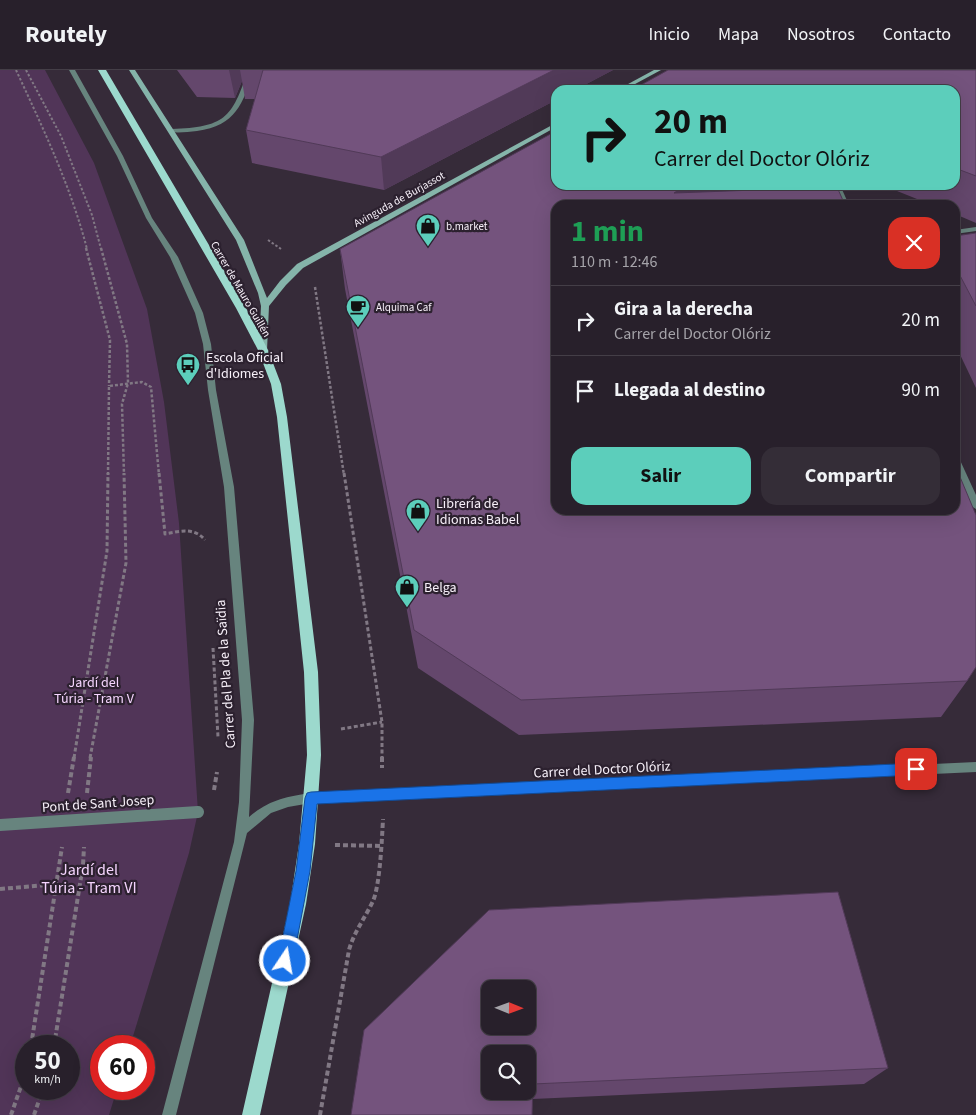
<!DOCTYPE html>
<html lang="es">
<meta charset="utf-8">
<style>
body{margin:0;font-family:"Source Sans 3",sans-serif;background:#342d37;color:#f1f3f6;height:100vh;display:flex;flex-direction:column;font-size:19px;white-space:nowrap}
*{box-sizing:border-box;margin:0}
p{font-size:16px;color:#a5a3a9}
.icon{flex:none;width:28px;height:28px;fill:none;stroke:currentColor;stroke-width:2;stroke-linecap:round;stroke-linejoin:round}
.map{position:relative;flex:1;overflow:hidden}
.details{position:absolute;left:551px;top:130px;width:409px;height:315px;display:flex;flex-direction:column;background:#28202b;border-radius:15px;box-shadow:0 5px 20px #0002,0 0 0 1px #443e47}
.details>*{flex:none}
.guide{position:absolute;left:551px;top:15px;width:409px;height:105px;border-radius:15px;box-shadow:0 5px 20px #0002,0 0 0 1px #443e47;background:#5ccebb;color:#111;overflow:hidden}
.needle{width:32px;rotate:91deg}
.tools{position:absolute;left:481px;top:910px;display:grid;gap:10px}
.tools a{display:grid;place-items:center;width:55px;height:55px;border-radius:10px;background:#28202b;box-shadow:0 5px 20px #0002,0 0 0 1px #443e47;font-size:25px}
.speed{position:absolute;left:15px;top:965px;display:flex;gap:10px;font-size:25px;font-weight:700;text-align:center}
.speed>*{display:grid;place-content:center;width:65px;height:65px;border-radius:50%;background:#28202b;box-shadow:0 5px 20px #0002,0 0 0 1px #443e47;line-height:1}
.speed small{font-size:12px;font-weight:400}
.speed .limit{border:8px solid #d22;background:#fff;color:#111}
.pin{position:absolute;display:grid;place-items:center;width:42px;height:42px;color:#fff;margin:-21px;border-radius:10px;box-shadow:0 2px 8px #0006}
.me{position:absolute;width:55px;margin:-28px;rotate:12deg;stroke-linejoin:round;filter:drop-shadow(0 0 4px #0008)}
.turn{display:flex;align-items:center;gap:18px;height:105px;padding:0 20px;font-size:22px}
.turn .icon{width:65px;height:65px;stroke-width:2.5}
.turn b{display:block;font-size:35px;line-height:42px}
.round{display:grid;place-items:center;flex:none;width:52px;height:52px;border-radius:15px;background:#342d37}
.overview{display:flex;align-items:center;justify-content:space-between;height:85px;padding:0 20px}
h1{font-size:30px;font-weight:700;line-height:38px;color:#1e9e55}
.action{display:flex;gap:10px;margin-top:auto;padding:10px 20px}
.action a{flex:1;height:58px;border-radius:15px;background:#5ccebb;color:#111;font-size:20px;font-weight:700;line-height:58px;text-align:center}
.action a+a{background:#342d37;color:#f1f3f6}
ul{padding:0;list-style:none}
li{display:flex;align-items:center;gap:15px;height:70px;padding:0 20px;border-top:1px solid #443e47}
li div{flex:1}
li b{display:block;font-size:19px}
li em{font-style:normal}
header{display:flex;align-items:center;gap:30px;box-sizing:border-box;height:70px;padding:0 25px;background:#28202b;border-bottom:1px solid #443e47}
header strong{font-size:24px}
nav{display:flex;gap:28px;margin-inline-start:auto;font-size:18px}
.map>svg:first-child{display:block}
.green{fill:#513558;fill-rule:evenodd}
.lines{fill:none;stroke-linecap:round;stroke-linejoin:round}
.path-far3{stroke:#817884;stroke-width:2;stroke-dasharray:2.5 2;stroke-linecap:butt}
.path-far2{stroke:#817884;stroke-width:2.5;stroke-dasharray:3 2;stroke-linecap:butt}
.path-far1{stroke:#817884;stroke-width:3;stroke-dasharray:4 2.5;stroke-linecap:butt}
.path{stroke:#817884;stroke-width:4;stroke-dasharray:5 3;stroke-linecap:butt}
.street{fill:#67847e;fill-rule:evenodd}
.secondary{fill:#85b4aa;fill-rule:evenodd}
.primary{fill:#9cd9cd;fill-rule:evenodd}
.street-bridge{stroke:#67847e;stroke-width:12}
.wall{fill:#64476c}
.shaded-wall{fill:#513a58}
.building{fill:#74537d;stroke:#513a58;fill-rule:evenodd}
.route{fill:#1a73e8;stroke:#114b97}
.labels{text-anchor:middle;stroke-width:4.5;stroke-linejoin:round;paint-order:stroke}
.far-street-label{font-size:11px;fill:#f7f0f9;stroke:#2c212f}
.far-poi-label{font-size:11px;fill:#f7f0f9;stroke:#2c212f;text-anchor:start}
.poi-label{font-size:14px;fill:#f7f0f9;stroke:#2c212f;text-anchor:start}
.street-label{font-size:14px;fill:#f7f0f9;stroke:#2c212f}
.park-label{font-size:14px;fill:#f5d5fe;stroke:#2c212f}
.near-park-label{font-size:16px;fill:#f5d5fe;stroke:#2c212f}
</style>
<header>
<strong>Routely</strong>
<nav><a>Inicio</a><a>Mapa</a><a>Nosotros</a><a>Contacto</a></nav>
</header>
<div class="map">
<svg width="976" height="1045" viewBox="0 0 976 1045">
<rect width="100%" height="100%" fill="#362b39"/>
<path class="green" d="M0,0h45l49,93 53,146 17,93 15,121 19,289 -9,41 -59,193h-29v43h16l-8,26h-109zM26,976h43v43h-43z"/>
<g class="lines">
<g class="path-far3">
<path d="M16,0c27,58 55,117 71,179"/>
<path d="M26,0l35,66 31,79 9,34"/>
<path d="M268,170l13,9"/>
</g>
<g class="path-far2">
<path d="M86,178l24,92 -1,46"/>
<path d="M101,178l26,96 1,39 -6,21 2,71"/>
<path d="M315,217l29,188"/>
<path d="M108,405l1,-89 33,-4 9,5 8,88"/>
</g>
<g class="path-far1">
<path d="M159,403l6,61c15,-3 29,-7 40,6"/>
<path d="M344,403l38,249v36"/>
<path d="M213,578l5,89"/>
<path d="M341,659l41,-7"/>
<path d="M74,688l33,-207 1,-78"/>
<path d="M90,688l36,-195 -2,-90"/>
</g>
<g class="path">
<path d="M382,687v11"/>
<path d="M214,720l3,-18"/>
<path d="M68,723l6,-36"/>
<path d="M87,723l4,-36"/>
<path d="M335,775l47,1"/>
<path d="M0,819l58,-5"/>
<path d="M31,976l31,-199"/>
<path d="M54,976l29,-181 1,-18"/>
<path d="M11,1045l15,-43"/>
<path d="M34,1045l9,-26"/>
<path d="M320,1045l29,-165c5,-18 16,-32 24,-49 7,-16 9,-63 10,-82"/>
</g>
<g class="street">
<path d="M69,0h6l48,86 29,62 26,39 25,56 8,31 5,46 18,97 20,233 -5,97c20,-17 36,-20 62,-24l665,-31v10l-665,31 -23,4 -17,6 -24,20 -71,282h-14l72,-273 5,-40 3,-82 -18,-233 -16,-97 -5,-46 -8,-31 -25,-56 -24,-39 -29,-62z"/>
<path d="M248,0h6c-11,33 -18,56 -57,61 -9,1 -18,2 -27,1l-1,-1 3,-2c52,-2 60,-10 76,-59z"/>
<path d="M832,115h8l9,20h-6z"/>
<path d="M976,157v4l-21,3v-4z"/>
<path d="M955,385l4,3 17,37v14l-5,-3 -16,-38z"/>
</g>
<g class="secondary">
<path d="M129,0h6l109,170 23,58 13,-17 17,-17 257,-140 2,-1v4l-253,141 -17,17 -17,21 -2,44 -4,3 -4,-3 2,-44 -3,-13 -22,-53z"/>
<path d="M654,0h7l-37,20h-7z"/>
</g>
<path class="primary" d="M98,0h8l140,238 22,42 13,34 6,33 31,255 3,83 -6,89 -9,60 -46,211h-18l48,-211 9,-60 8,-89 -3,-83 -27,-255 -6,-33 -13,-34 -22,-42z"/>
<path class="street-bridge" d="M0,755l198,-13"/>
</g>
<g class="wall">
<path d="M177,0h436l-38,20h-19v10l-172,90 -132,-27 -6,-33 9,-31h-10l-3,-18 -7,17 -38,-1z"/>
<path d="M976,0v153l-21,-9v-9h-23l-50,-20h73v-95z"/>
<path d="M556,115h184l-9,5 236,491 -26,36 -422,18 -101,-67 -73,-379 -5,-40z"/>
<path d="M976,163v155l-21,-44v-108z"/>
<path d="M364,960l524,38 -24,16 -331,15z"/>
</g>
<g class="shaded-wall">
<path d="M229,0h11l2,11 -7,17z"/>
<path d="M554,0h59l-38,20h-19v10l-172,90 -3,-33z"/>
<path d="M686,115h54l-30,20 -36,-12z"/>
</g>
<g class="building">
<path d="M263,0h291l-173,87 -135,-27z"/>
<path d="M668,0h308v106l-21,-8v-78h-323z"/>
<path d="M556,61v54h130l-12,8 163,-6 8,18h-289v305h399v-45l21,50v152l-9,14 -446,19 -107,-70 -74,-381z"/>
<path d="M976,163v73l-21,-40v-30z"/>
<path d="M838,822l50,176 -355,16 -1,31h-181l13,-85 125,-120zM490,919h38v37h-38zM490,984h38v37h-38z"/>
</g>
<path class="route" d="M916,693l4,2 2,4 -2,4 -4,2 -599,29 -7,67 -17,90 -3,6 -5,2 -5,-2 -2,-6 18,-90 9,-73 2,-5 4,-1z"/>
<defs>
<symbol id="shop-pin" viewBox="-11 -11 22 30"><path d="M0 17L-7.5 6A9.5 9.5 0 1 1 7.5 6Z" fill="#5ccebb" stroke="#2c212f"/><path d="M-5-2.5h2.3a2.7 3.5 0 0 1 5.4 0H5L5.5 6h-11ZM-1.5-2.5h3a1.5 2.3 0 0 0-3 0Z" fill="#111"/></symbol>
<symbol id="cafe-pin" viewBox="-11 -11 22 30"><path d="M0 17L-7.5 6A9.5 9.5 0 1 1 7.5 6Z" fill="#5ccebb" stroke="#2c212f"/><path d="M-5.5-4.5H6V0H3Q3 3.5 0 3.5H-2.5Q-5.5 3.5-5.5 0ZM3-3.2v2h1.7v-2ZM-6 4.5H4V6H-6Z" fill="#111"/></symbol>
<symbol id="bus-pin" viewBox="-11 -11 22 30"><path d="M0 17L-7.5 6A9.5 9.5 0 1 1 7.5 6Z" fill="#5ccebb" stroke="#2c212f"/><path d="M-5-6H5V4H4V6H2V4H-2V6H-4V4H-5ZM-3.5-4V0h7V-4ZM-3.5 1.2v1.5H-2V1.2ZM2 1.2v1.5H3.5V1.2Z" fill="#111"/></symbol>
</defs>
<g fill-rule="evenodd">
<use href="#shop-pin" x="414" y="142" width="28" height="38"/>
<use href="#cafe-pin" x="344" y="223" width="28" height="38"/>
<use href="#bus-pin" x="174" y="281" width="28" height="38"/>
<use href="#shop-pin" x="404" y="427" width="28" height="38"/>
<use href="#shop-pin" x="393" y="503" width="28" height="38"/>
</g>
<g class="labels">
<g class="far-street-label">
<text transform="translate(399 129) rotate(-29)" y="4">Avinguda de Burjassot</text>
<text transform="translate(241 219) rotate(60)" y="4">Carrer de Mauro Guillén</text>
</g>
<g class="far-poi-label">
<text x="446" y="160">b.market</text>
<text x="376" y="241">Alquima Caf</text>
</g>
<g class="poi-label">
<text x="206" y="292">Escola Oficial<tspan x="206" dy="16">d'Idiomes</tspan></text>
<text x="436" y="438">Librería de<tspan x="436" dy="16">Idiomas Babel</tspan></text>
<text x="424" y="522">Belga</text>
</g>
<g class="street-label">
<text transform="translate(225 604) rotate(-94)" y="5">Carrer del Pla de la Saïdia</text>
<text transform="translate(602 699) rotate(-3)" y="5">Carrer del Doctor Olóriz</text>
<text transform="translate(98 733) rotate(-4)" y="5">Pont de Sant Josep</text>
</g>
<g class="park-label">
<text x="94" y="617">Jardí del<tspan x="94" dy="16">Túria - Tram V</tspan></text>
</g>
<g class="near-park-label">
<text x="89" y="805">Jardí del<tspan x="89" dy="18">Túria - Tram VI</tspan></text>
</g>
</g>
</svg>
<div class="tools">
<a><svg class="needle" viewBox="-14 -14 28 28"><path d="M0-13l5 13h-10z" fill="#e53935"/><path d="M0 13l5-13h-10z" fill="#a5a3a9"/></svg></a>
<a><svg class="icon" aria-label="search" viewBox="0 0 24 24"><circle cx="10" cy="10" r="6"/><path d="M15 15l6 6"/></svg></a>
</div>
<div class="speed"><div>50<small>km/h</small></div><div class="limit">60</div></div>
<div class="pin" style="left:916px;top:699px;background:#d93025"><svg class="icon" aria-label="arrive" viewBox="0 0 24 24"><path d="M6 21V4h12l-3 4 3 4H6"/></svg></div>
<svg class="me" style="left:285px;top:891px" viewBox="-20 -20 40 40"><circle r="17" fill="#1a73e8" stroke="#fff" stroke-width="3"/><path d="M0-11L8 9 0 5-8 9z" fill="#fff"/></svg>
<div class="guide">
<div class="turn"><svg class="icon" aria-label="right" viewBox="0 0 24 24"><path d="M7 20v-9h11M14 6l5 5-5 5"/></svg><div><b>20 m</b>Carrer del Doctor Olóriz</div></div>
</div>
<section class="details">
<div class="overview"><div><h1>1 min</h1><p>110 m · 12:46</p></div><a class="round" style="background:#d93025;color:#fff"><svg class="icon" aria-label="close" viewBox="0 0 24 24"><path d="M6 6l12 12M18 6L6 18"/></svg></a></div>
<ul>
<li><svg class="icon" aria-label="right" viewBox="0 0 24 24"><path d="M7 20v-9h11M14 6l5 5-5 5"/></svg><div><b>Gira a la derecha</b><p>Carrer del Doctor Olóriz</p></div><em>20 m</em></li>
<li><svg class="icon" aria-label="arrive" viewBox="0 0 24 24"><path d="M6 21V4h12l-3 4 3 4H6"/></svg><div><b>Llegada al destino</b></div><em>90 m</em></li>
</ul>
<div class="action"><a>Salir</a><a>Compartir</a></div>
</section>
</div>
